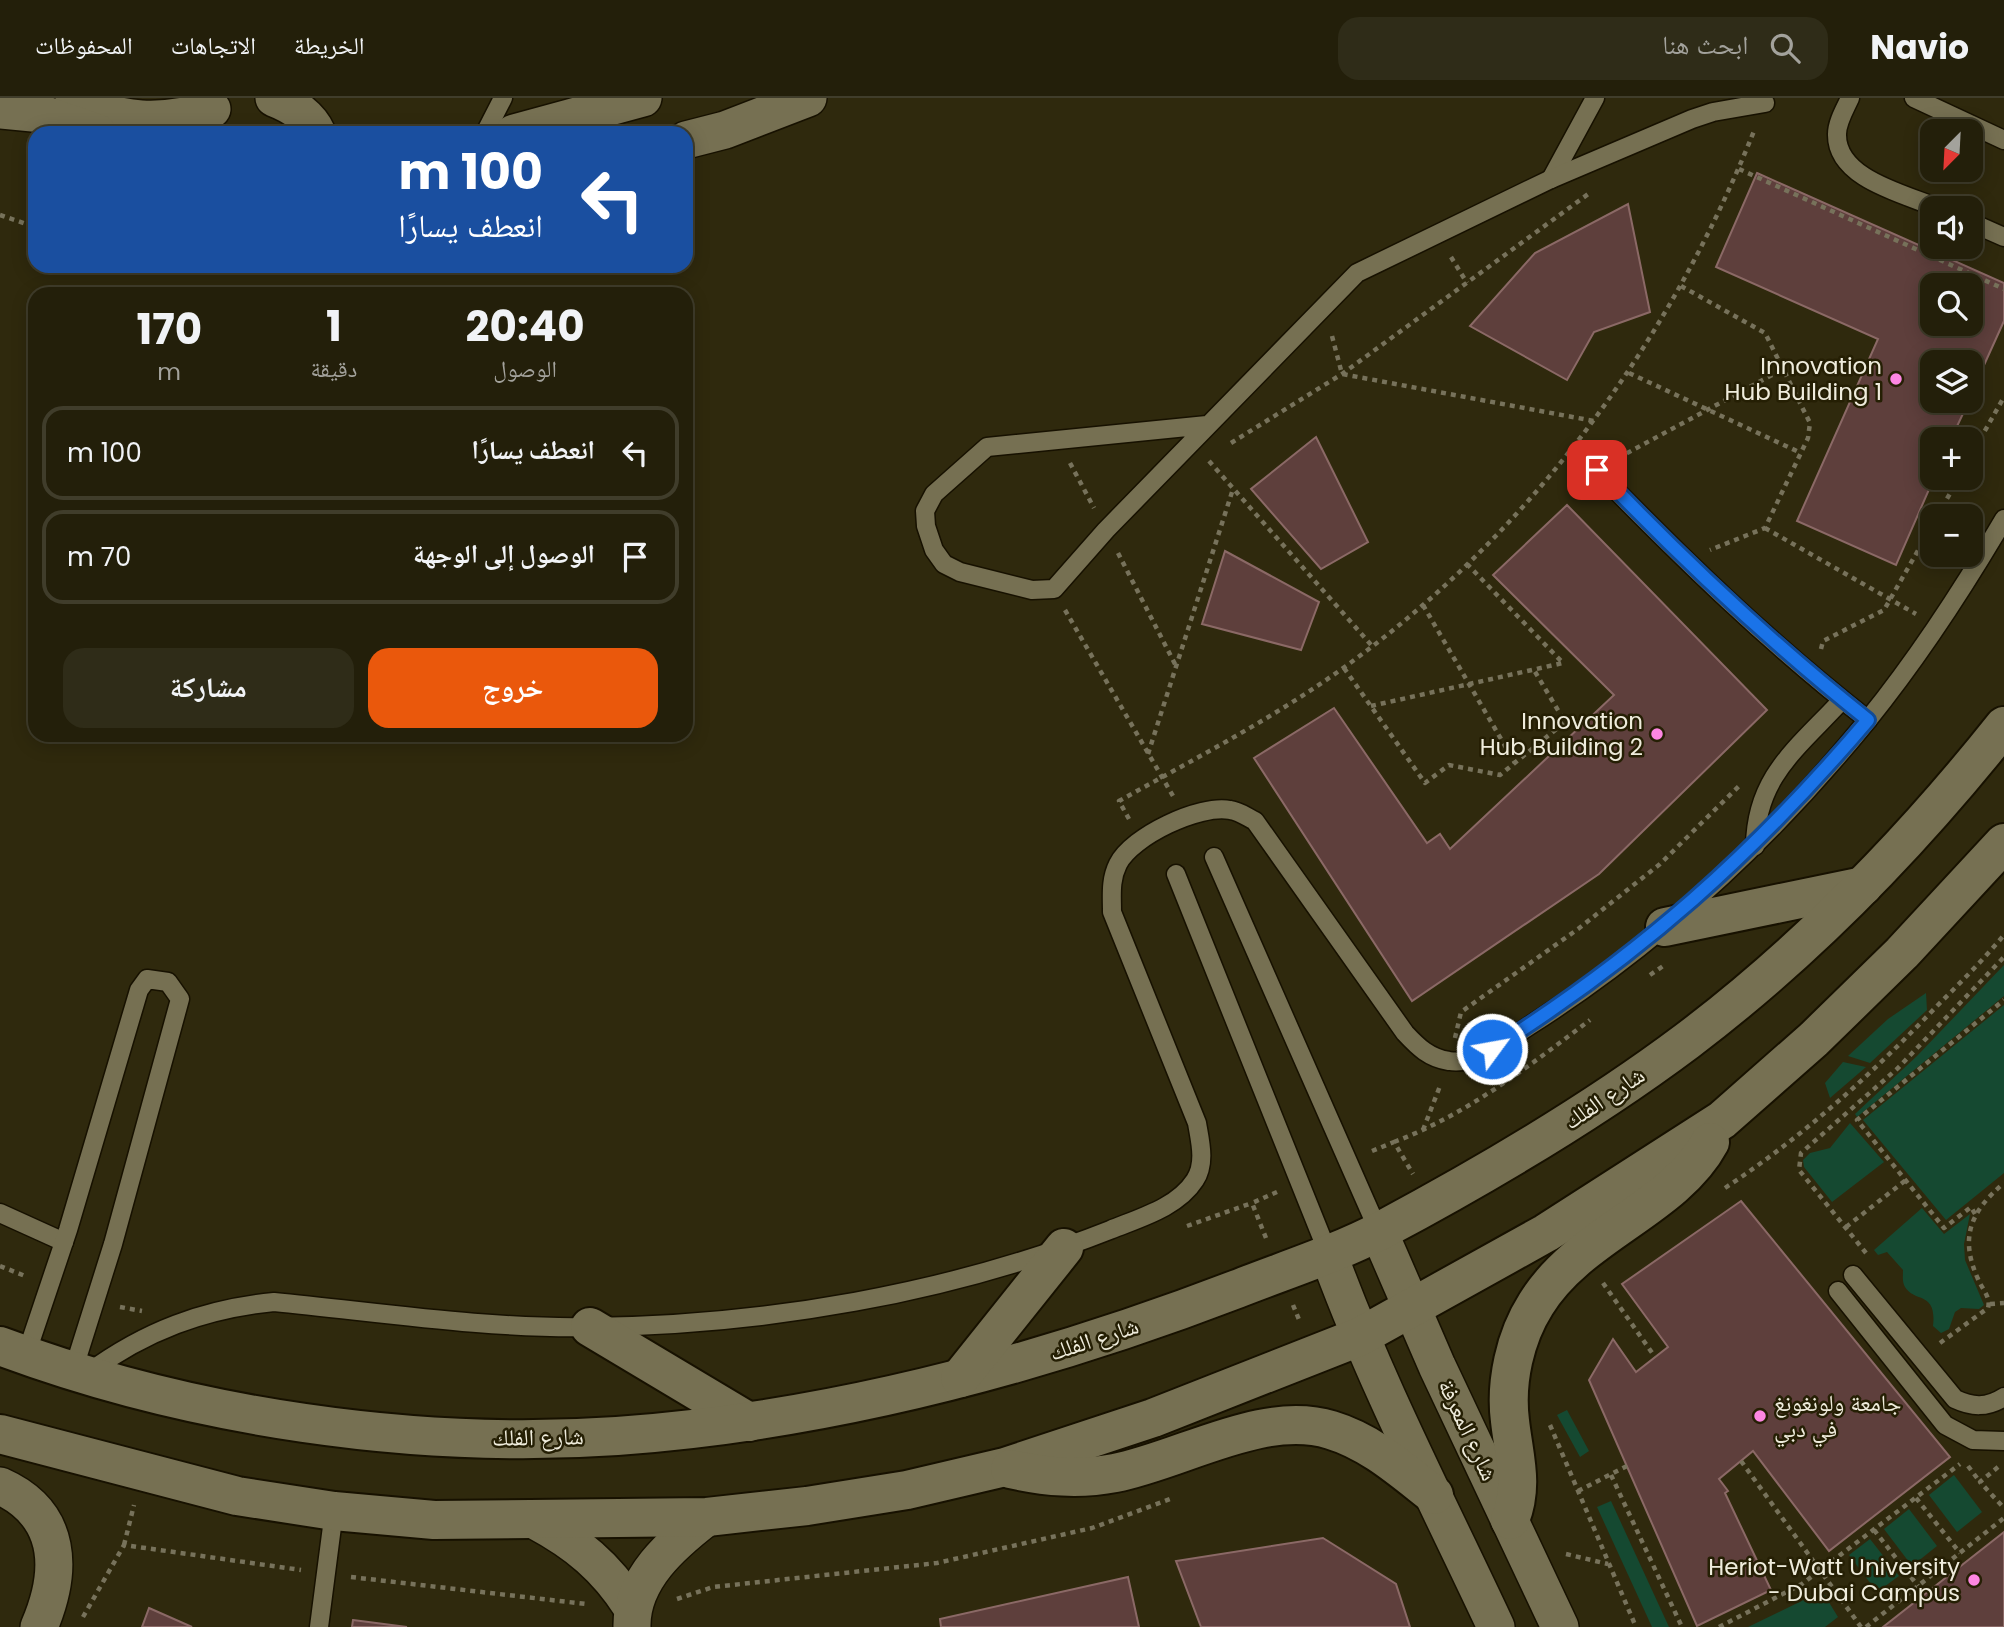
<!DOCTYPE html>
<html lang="ar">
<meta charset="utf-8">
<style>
body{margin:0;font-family:Poppins,"Noto Naskh Arabic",sans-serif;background:#2f2c18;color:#f1f3f6;direction:rtl;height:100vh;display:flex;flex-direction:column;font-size:26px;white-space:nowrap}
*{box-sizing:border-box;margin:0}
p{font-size:23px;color:#a3a29c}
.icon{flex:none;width:38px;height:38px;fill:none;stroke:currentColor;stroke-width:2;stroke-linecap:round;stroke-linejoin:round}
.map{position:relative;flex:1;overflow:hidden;direction:ltr}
.drawer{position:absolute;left:28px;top:189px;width:665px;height:455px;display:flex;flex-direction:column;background:#231f0a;border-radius:21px;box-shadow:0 4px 18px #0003,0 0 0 2px #403d2b;direction:rtl}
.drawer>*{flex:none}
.guide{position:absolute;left:28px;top:28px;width:665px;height:147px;border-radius:21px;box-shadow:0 4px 18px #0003,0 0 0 2px #403d2b;direction:rtl;background:#1a4fa0;color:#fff;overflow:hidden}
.needle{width:46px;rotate:204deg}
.controls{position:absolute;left:1920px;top:21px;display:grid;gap:14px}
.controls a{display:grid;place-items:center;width:63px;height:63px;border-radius:14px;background:#231f0a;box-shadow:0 4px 18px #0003,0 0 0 2px #403d2b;font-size:35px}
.pin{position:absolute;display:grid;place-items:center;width:60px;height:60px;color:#fff;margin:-30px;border-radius:14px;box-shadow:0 4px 10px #0006}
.me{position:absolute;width:77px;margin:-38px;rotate:58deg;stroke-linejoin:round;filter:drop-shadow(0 0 5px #0008)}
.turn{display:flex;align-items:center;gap:24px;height:147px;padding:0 35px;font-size:32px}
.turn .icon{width:91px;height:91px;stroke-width:2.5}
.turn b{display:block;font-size:49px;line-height:60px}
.eta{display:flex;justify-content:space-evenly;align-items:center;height:119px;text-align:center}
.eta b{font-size:42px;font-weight:700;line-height:49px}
.cta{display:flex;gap:14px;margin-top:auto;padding:14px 35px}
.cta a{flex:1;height:80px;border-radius:21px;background:#ea580c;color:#fff;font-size:28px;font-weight:700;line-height:80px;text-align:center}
.cta a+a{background:#2f2c18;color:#f1f3f6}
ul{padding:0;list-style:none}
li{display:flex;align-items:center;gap:21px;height:94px;margin:0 14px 10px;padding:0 21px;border:4px solid #403d2b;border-radius:21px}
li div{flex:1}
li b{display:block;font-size:26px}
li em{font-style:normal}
header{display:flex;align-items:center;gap:42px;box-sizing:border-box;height:98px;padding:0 35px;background:#231f0a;border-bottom:2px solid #403d2b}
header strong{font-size:33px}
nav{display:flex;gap:38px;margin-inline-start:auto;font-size:24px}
.search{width:490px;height:63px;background:#2f2c18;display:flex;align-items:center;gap:18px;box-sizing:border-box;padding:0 24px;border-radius:21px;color:#a3a29c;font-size:26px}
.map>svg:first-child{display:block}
.green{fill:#154931}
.building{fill:#5e3f3c;stroke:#8b6966;stroke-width:2;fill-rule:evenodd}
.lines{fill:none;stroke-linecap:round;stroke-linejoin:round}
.lane-casing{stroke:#171100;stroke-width:21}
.street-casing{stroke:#171100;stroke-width:40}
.secondary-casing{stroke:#171100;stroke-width:42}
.path{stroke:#77725b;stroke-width:4.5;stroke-dasharray:5 5;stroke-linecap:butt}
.lane{stroke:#767052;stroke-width:18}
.street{stroke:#767052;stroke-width:37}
.secondary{stroke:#767052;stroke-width:38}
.route-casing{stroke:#114b97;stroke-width:18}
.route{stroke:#1a73e8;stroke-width:12}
.poi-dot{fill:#fd86e2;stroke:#251f04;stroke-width:2.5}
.labels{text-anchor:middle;stroke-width:5;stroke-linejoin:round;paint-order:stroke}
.poi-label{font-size:23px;fill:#efecdc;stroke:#251f04;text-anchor:end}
.street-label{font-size:23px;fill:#efecdc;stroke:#251f04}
</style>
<header>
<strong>Navio</strong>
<div class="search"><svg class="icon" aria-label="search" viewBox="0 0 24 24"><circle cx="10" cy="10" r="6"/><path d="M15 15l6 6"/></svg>ابحث هنا</div>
<nav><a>الخريطة</a><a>الاتجاهات</a><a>المحفوظات</a></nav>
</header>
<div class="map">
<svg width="2004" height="1529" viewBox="0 0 2004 1529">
<rect width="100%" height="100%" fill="#2f290d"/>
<g class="green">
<path d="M2004,867v31l-147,121 -2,-3 62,-58z"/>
<path d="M1926,895l1,17 -57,53 -22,-7 40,-37z"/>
<path d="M2004,907v168l-58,47 -83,-100z"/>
<path d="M1843,964l23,5 -36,31 -5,-15z"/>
<path d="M1850,1025l34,39 -52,40 -28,-35 -1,-7 7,-7 20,-5z"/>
<path d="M1922,1110l22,26 26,-20 -6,30 1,16 19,45 -5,4 -18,-1 -6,4 -6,17 -8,4 -8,-7c4,-35 -18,-23 -28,-39 -3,-5 -2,-11 -2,-17l-16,-18 -9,3 -4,-5z"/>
<path d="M1567,1312l22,41 -9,6 -23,-42z"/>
<path d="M1954,1377l28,37 -25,20 -28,-37z"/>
<path d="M1611,1403l58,126h-17l-55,-120z"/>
<path d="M1909,1411l28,37 -25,20 -28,-37z"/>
<path d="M1870,1441l29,37 -22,16 -28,-37z"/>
<path d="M1822,1493l16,26 -13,10h-77z"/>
</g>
<g class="building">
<path d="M1757,75l247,110v38l-34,75v-34h-38v39h37l-18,38h-19l2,39 -38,87 -99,-44 81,-182 -162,-72zM1932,187h38v39h-38z"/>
<path d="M1628,106l22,108 -56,20 -27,48 -97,-54 65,-73z"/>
<path d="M1316,339l52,105 -47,27 -70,-80z"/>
<path d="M1567,407l200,205 -168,164 -187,127 -158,-243 80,-50 93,135 13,-9 10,15 164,-154 -121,-120z"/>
<path d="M1225,453l94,51 -18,48 -99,-26z"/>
<path d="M1741,1103l209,256 -121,94 -76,-100 -34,28 9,12 -3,2 46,97 -74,36 -108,-246 24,-41 23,33 32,-25 -46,-63z"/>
<path d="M2004,1434v95h-121z"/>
<path d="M1323,1440l73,46 14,43h-209l-25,-66z"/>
<path d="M1128,1479l11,50h-198l-1,-8z"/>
<path d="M149,1510l43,19h-50z"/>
<path d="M353,1522l54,7h-55z"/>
</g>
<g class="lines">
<defs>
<g id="lane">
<path d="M1850,0c-5,11 -13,24 -13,36 -1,45 68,60 101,74"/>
<path d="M1914,0l90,42"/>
<path d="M485,35l18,-35"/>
<path d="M1551,81l44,-81"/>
<path d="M1970,124l34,15"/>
<path d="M1207,327l-220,22 -53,47 -9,17 1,15 8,24 10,14 16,8 72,18 22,-1 52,-59 251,-257 194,-94 141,-60 21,-7 52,-9"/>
<path d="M1596,372c87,89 174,174 272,250"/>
<path d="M1755,748c1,-70 43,-98 87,-146"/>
<path d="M1214,759l165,375"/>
<path d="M1176,776l152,379"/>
<path d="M0,1115l64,29"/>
<path d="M1853,1177l102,124c17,8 32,9 49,-2"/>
<path d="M1838,1193l107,134 28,15 31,1"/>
<path d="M26,1257l42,-125 71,-240 8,-11 21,3 12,17 -67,245 -40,127"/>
<path d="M88,1275c57,-42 116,-64 186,-71 104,10 212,27 317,25 174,-2 357,-33 519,-97 29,-12 67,-22 85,-50 11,-17 5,-39 2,-57l-85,-211c0,-17 -2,-32 6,-48 14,-28 82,-60 112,-54 9,1 17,7 25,11l150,212c13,14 24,25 44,28 28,5 58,-21 80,-35 129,-82 242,-187 338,-305 51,-63 96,-132 137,-202"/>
<path d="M319,1529l15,-116"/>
</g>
<g id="street">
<path d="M74,0c44,26 90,26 138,11"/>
<path d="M274,0c18,7 35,17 43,35"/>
<path d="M0,12l43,4 55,19"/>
<path d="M514,35l129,-35"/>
<path d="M686,42l39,-10 83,-32"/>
<path d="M1379,1134l58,134 123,261"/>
<path d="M1328,1155c47,129 110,250 168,374"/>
<path d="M0,1388c63,28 63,85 39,141"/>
<path d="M536,1423c41,22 70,46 95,85"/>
<path d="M632,1529c-1,-48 40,-83 75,-110"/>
</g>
<g id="secondary">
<path d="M1665,829l198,-41"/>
<path d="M590,1229l159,95"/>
<path d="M0,1248c190,71 414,104 617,90 212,-15 422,-71 620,-147 48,-19 99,-35 145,-59 105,-56 209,-117 305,-189 119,-90 224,-198 317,-315"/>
<path d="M960,1280l104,-130"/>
<path d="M0,1336l237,62 97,15 100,9 273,-3 100,-11 100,-16 98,-23 148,-49 206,-81 187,-104 176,-113 92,-81 88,-86 102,-110"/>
<path d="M1010,1371c36,8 69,11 105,4 67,-13 148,-64 216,-43 40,12 71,40 103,65"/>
<path d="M1510,1422c14,-35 4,-63 0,-99 -5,-39 5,-84 26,-117 43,-70 138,-95 174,-162"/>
</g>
</defs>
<use href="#lane" class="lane-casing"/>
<use href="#street" class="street-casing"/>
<use href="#secondary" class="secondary-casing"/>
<g class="path">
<path d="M1739,71l265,120"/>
<path d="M0,117l35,12"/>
<path d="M1451,159l16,26"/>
<path d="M1681,188l84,47 45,90 -2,15 -43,90 -55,22"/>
<path d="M1332,238l10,38 252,47"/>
<path d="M1629,275l172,80"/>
<path d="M1231,345l111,-69 249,-182"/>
<path d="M1970,359l34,-60"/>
<path d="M1618,360l165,-89"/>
<path d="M1209,363l163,185"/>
<path d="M1070,365l24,45"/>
<path d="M1937,418l22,-38"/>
<path d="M1765,430l151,86"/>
<path d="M1118,455l58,113"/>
<path d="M1423,507l92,158"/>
<path d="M1065,512l108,186"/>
<path d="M1821,551l2,-8 61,-31 48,-84"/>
<path d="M1344,570l81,115 24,-18 51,10 65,-53 -31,-52"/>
<path d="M1371,608l192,-43 -96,-99"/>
<path d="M1148,656l85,-265"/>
<path d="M1129,721l-10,-18c77,-43 155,-83 227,-135 186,-134 323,-323 408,-535"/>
<path d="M1650,877l16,-11"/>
<path d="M1455,940l6,-26 117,-83 82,-65 80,-79"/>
<path d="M1423,1032l17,-44"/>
<path d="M1394,1044c72,-27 135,-76 196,-122"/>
<path d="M1372,1053l22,-9 19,32"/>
<path d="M1725,1090c80,-53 147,-114 213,-183 23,-23 46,-46 66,-70"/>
<path d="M1975,1116l-4,-7 -27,21 -87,-108 147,-120"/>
<path d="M1187,1128l65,-23"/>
<path d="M1846,1129l60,-47"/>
<path d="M1266,1140l-14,-35 25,-11"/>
<path d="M1866,1155l-67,-83 2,-17 97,-85 106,-111"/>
<path d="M0,1168l25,10"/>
<path d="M1603,1185l52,74"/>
<path d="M1990,1206l14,-1"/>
<path d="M1293,1207l7,17"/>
<path d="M120,1209l22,4"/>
<path d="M1940,1245l48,-35c3,-11 -6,-19 -10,-29 -19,-42 -7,-68 26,-96"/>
<path d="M1550,1327l86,202"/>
<path d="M1741,1363l120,166"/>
<path d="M1968,1368l12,16"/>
<path d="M1998,1369l-18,15 24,26"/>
<path d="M1611,1377l71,152"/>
<path d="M1578,1393l49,-25"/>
<path d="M1916,1400l44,55"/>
<path d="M1874,1432l44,56"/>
<path d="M124,1447l10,-40"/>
<path d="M1566,1456l42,10"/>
<path d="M351,1479l235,27"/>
<path d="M677,1501l36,-12 224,-24 155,-35 81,-30"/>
<path d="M83,1519l41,-72 177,25"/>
<path d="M1719,1529l83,-43 158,-120"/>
<path d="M1866,1529l138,-109"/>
</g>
<use href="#lane" class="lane"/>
<use href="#street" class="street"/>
<use href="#secondary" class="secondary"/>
</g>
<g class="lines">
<defs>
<path id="route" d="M1492,951c150,-95 261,-194 376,-329 -97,-77 -186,-161 -271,-250"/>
</defs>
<use href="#route" class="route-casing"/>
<use href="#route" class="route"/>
</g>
<g class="poi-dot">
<circle cx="1896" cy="281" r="7"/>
<circle cx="1657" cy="636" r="7"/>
<circle cx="1760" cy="1318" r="7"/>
<circle cx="1974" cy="1482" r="7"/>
</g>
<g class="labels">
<g class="poi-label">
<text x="1882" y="276">Innovation<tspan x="1882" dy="26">Hub Building 1</tspan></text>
<text x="1643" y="631">Innovation<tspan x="1643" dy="26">Hub Building 2</tspan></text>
<text x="1774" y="1313" text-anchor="start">جامعة ولونغونغ<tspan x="1774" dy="26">في دبي</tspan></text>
<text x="1960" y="1477">Heriot-Watt University<tspan x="1960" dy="26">- Dubai Campus</tspan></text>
</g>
<g class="street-label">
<text transform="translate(1604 1000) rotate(-34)" y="8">شارع الفلك</text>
<text transform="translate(1094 1241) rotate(-18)" y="8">شارع الفلك</text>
<text transform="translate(1468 1332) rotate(65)" y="8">شارع المعرفة</text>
<text transform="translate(538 1339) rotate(-1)" y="8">شارع الفلك</text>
</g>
</g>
</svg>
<div class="controls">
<a><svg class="needle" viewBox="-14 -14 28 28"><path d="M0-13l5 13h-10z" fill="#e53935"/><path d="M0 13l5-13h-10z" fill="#a3a29c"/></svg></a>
<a><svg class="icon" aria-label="sound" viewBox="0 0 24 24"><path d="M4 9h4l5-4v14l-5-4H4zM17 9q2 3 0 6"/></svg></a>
<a><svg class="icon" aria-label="search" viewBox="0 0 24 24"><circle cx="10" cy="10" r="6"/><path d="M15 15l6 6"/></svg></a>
<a><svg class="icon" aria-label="layers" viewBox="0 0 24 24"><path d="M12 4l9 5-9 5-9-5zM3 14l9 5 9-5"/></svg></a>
<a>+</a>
<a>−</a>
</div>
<div class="pin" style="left:1597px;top:372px;background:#d93025"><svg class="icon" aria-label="arrive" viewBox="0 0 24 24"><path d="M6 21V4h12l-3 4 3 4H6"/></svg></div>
<svg class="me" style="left:1492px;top:951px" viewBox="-20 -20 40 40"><circle r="17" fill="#1a73e8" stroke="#fff" stroke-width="3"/><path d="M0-11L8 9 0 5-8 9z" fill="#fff"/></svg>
<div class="guide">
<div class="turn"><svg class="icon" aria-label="left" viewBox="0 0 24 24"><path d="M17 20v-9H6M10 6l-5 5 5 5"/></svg><div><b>100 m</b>انعطف يسارًا</div></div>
</div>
<section class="drawer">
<div class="eta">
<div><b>20:40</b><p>الوصول</p></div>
<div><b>1</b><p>دقيقة</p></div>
<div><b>170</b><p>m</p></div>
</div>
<ul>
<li><svg class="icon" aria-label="left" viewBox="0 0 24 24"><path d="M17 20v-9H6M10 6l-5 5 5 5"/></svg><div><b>انعطف يسارًا</b></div><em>100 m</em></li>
<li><svg class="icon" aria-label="arrive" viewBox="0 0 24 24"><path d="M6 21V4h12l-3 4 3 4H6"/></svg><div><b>الوصول إلى الوجهة</b></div><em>70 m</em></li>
</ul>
<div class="cta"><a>خروج</a><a>مشاركة</a></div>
</section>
</div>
